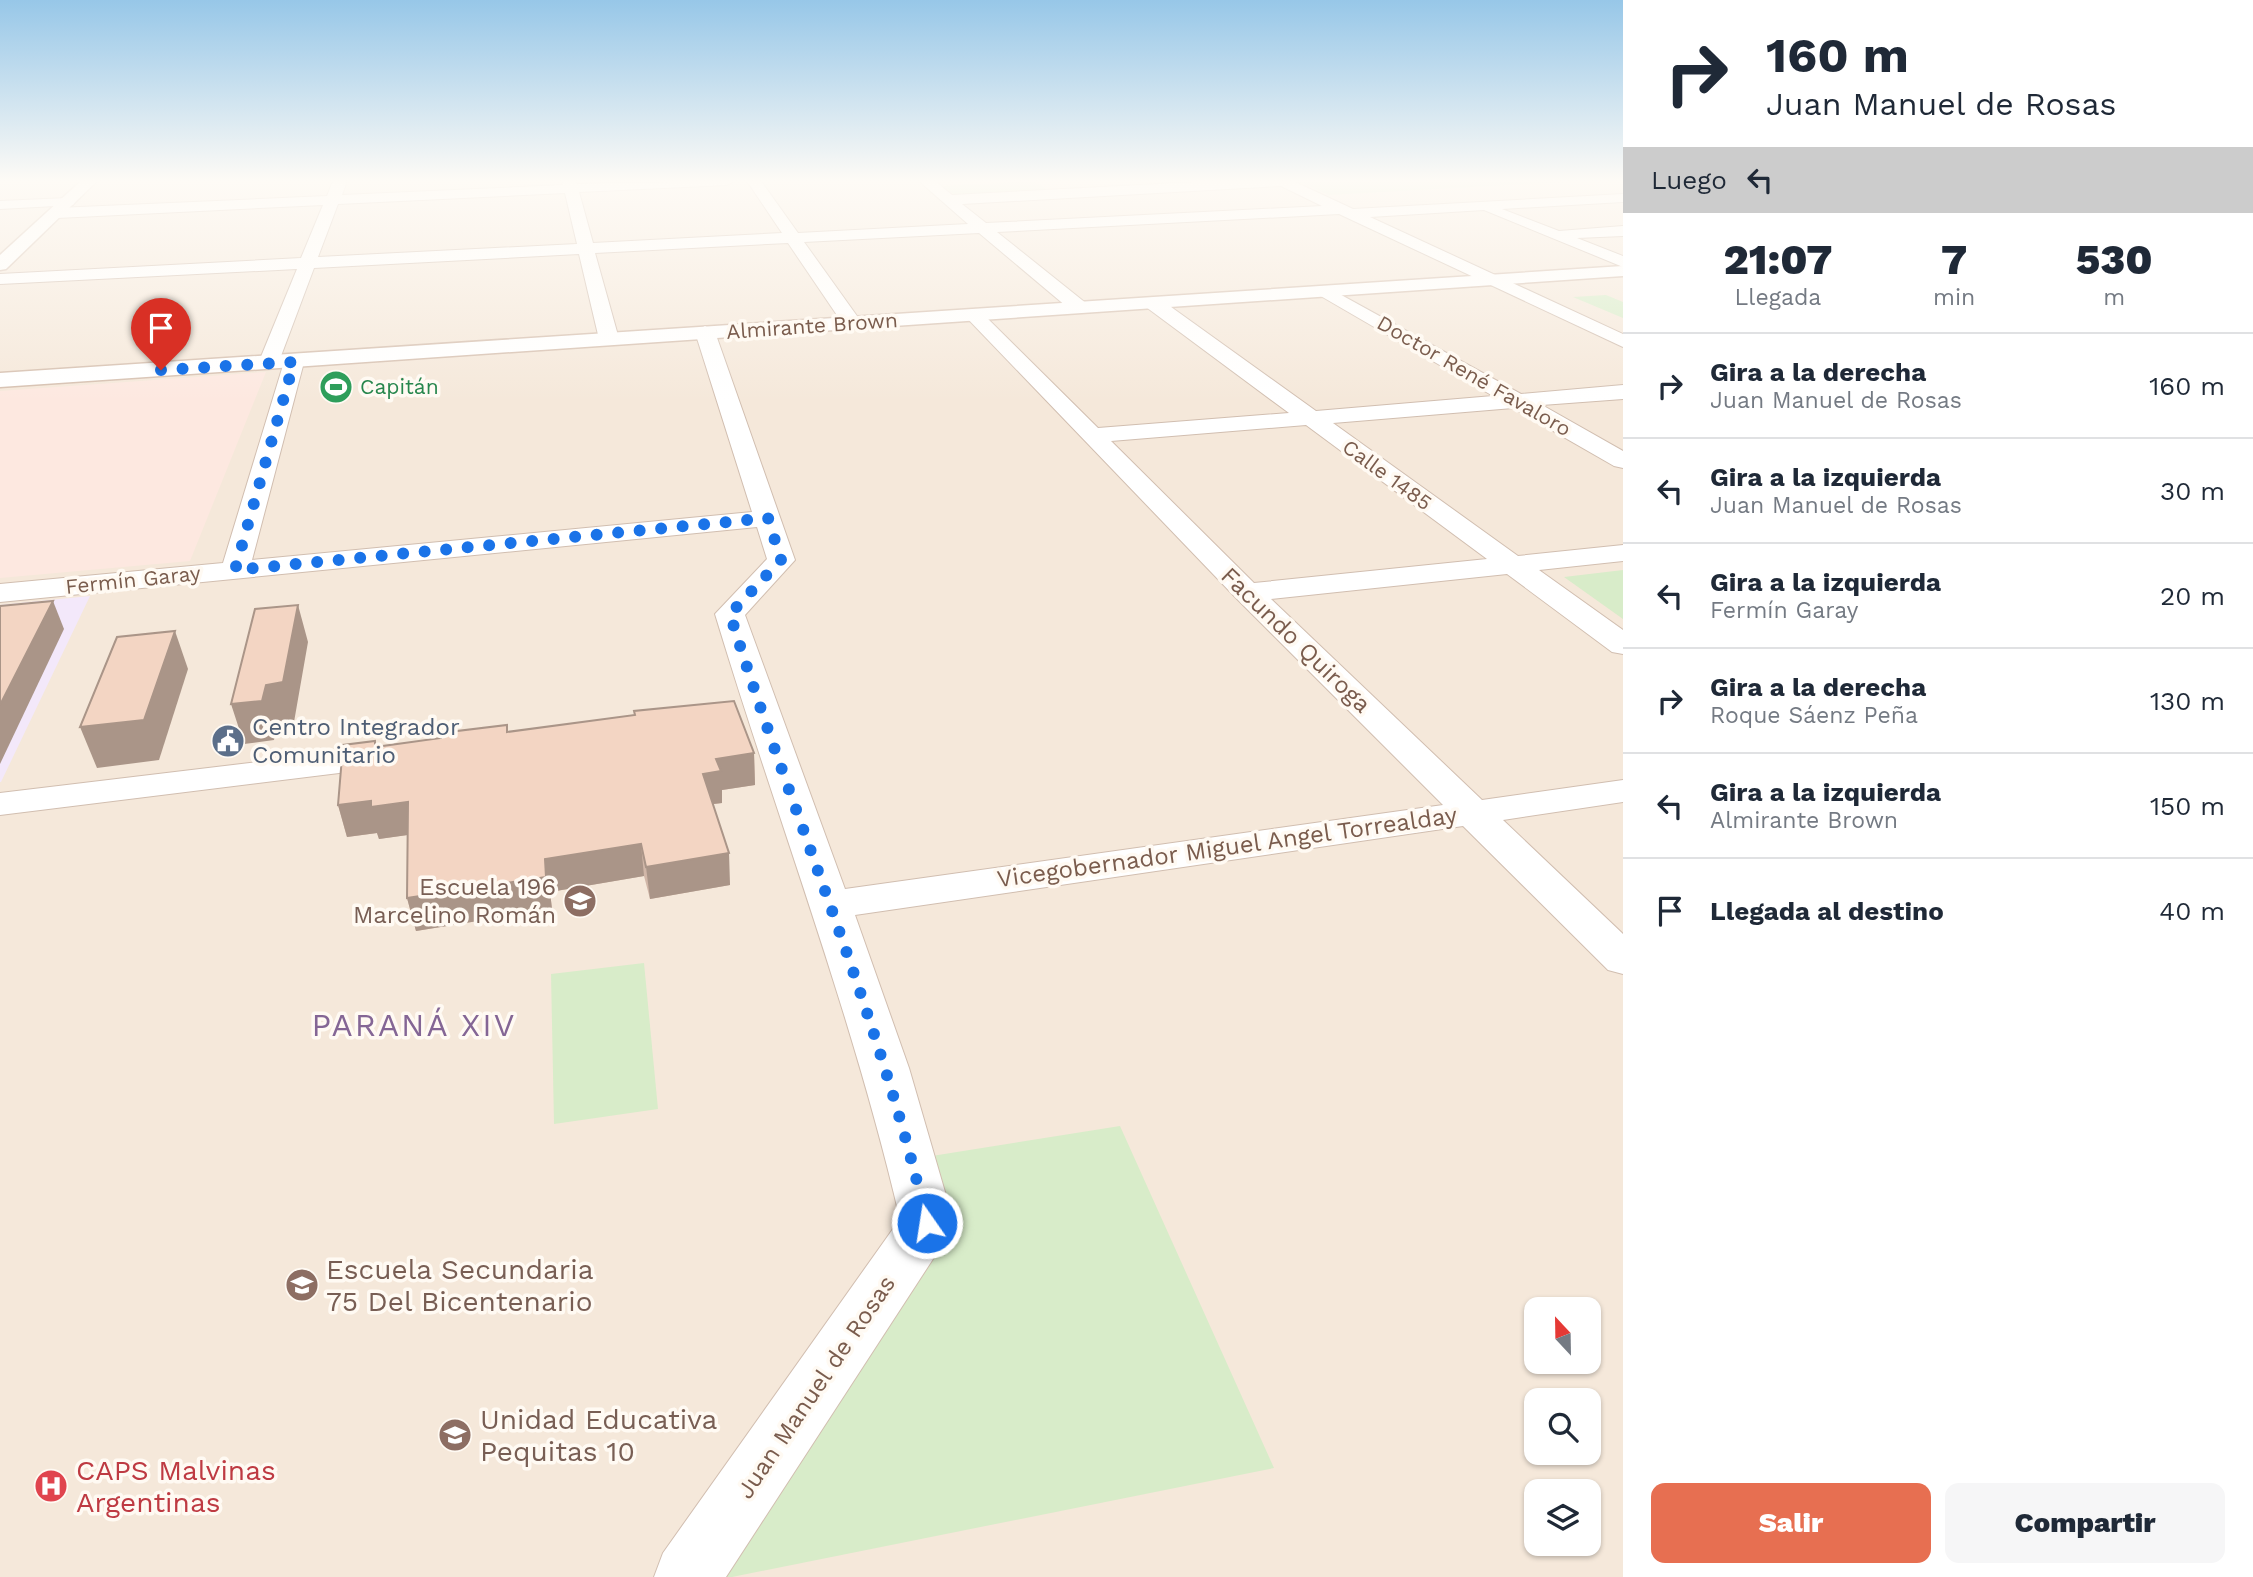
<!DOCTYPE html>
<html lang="es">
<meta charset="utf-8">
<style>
body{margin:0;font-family:"Work Sans",sans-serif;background:#f6f6f7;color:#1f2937;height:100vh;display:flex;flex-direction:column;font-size:26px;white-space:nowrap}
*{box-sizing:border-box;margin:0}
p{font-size:23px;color:#747a83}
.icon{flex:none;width:38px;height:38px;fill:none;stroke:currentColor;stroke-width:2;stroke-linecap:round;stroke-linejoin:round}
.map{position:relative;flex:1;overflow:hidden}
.drawer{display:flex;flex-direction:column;background:#fff;width:630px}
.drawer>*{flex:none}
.top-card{background:#fff;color:#1f2937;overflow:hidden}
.needle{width:46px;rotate:338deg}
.fabs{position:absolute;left:1524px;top:1297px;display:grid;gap:14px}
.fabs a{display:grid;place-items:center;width:77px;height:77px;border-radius:14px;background:#fff;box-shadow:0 2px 5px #0004;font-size:35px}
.pin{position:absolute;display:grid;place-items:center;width:60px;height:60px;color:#fff;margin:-72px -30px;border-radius:50% 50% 50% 0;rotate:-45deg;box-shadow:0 0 7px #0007}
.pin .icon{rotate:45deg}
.me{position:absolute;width:77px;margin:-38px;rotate:347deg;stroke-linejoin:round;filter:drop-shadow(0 0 5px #0008)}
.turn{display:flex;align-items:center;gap:24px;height:147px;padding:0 28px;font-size:32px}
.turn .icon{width:91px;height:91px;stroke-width:2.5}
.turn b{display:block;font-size:49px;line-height:60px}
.then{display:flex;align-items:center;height:66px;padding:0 28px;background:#0003;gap:14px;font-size:26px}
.eta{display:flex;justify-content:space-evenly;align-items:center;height:119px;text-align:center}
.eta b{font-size:42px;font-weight:800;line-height:49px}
.primary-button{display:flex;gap:14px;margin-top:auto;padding:14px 28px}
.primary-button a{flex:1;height:80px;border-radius:14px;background:#e76f51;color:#fff;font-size:28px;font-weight:800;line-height:80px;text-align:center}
.primary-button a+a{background:#f6f6f7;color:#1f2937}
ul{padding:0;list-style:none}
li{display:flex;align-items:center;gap:21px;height:105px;padding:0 28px;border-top:2px solid #e0e1e3}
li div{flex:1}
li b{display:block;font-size:26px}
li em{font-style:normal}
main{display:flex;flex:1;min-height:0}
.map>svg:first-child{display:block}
.residential{fill:#f5e8da;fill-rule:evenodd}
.commercial{fill:#fde8e0}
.education{fill:#f3e8fa}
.green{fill:#d8ecc9}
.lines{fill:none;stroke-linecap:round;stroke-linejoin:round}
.minor-casing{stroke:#d1beb0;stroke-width:2}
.secondary-casing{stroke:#d6c0b0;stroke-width:3}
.minor{fill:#fff;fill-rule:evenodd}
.secondary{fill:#fff;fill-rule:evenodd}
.wall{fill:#d1b7a8}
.shaded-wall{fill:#aa9588}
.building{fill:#f3d5c3;stroke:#aa9588;stroke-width:2}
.route{stroke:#1a73e8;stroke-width:12;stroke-dasharray:0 21.6}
.labels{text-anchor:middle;stroke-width:7;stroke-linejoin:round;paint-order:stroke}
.far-street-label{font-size:21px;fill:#7a5c4d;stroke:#fffaf3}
.far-leisure-label{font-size:21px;fill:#27864d;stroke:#fffaf3;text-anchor:start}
.street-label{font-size:24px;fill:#7a5c4d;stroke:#fffaf3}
.service-label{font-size:24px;fill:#4e5e75;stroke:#fffaf3;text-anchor:start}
.education-label{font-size:24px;fill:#785e54;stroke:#fffaf3;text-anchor:end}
.near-education-label{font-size:28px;fill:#785e54;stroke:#fffaf3;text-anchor:start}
.near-health-label{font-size:28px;fill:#be3a42;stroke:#fffaf3;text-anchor:start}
.near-neighbourhood-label{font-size:32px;letter-spacing:2px;fill:#846695;stroke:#fffaf3}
</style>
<main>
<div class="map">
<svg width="1623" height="1577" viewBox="0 0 1623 1577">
<rect width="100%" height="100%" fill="#fdf6ec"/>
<path class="residential" d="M0,181h1623v1396h-1623zM1536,1309h53v53h-53zM1536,1400h53v52h-53zM1536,1491h53v53h-53z"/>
<path class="commercial" d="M266,372l-76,189 -190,17v-187z"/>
<path class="education" d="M90,596l-89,186h-1v-177z"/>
<g class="green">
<path d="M1034,181l15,10 -88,5 -8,-2 -10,-8z"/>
<path d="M1298,181h284l-253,14z"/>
<path d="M1606,295l17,7v16l-50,-21z"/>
<path d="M1623,570v49l-59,-42z"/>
<path d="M644,963l14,146 -104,15 -3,-150z"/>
<path d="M1120,1126l154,342 -542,109h-45l240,-354 -14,-64z"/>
</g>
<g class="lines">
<defs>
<g id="minor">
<path d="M333,181h14l-5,14 221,-10 -1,-4h14l1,3 157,-3 -7,4 -148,7 14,51 189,-10 -35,-52h14l37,52 170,-9 -49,-43h16l17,14 264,-14h77l60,28 270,-15v8l-121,7 57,22 64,-5v10l-46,2 46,18v11l-139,-57 -114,7 253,117v13l-284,-133 -342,18 90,72 2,4 -2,4h-14l-94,-79 -175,9 58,81 -10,6 -7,-2 -57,-84 -193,10 24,86 -3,4h-14l-3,-4 -20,-85 -265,14 -36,96 -3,4h-14l-3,-4 39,-95 -297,15v-10l301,-16 22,-53 -266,13 -8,-5 8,-5 270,-12zM1281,186l41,20 -336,17 -24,-19zM565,193l12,51 -259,13 20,-53z"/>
<path d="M68,198l5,1 2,3 -2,3 -73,4v-8z"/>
<path d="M1325,286l196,108 102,-9v14l-81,6 81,46v17l-9,-2 -101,-58 -180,15 185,133 105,-11v16l-84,9 84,60v24l-11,-2 -105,-78 -236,25 211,201 141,-20v22l-120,18 120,114v40l-15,-4 -145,-144 -608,89 54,153 45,155 -8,16 -220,338h-72l9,-24 237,-334c-48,-206 -124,-403 -185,-605l52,-55 -10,-32 -757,75v-18l223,-21 61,-201 3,-4h14l3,4 -52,198 500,-48 -57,-180 10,-6 10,6 80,228 -50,55 100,274 598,-84 -206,-206 -272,-283 9,-6 7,2 117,116 191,-15 -143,-106 -2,-4 2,-4h14l156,112 177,-15 -174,-101 -3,-4 3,-4zM1306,425l181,134 -233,24 -143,-142z"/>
<path d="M391,746l13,3 5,8 -5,8 -404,50v-22z"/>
</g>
<g id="secondary">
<path d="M81,181h16l-91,88 -6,1v-15z"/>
<path d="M1623,266v10l-1623,111v-14z"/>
</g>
</defs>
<use href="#minor" class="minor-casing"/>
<use href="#secondary" class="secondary-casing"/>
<use href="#minor" class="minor"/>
<use href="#secondary" class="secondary"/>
</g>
<path class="wall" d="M375,741l1,6 378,6 1,32 -33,5v13l-9,1 17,81 -80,14 -6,-23 -94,16 2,17 -136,22 -9,-33v-63l-28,4 -2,-6 -30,4 -9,-32z"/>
<g class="shaded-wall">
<path d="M53,601l11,28 -64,135v-59z"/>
<path d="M298,605l10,37 -14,80 -17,2 -3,16 -30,4 -13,-40 35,-19z"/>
<path d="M175,631l13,38 -29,91 -62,8 -17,-41z"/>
<path d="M754,753l1,32 -33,5v13l-17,2 -2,-31 13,-15z"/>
<path d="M371,801l37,1 7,32 -36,5 -2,-6 -30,4 -9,-32z"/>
<path d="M641,844l3,32 -94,16 2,17 -136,22 -9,-33 138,-39z"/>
<path d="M729,853l1,32 -80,14 -4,-32z"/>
</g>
<g class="building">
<path d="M53,601l-53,104v-99z"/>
<path d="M298,605l-15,77 -17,3 -4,16 -31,3 24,-95z"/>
<path d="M175,631l-31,89 -64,7 37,-90z"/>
<path d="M734,701l20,52 -38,6 5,12 -18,3 26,79 -83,14 -5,-23 -96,15 1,18 -139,21 1,-96 -37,5v-6l-33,4 5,-60 32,-4v6l66,-9v-5l66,-8v7l128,-17 -1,-4z"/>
</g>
<linearGradient id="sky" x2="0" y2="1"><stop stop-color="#97c7e8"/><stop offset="0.45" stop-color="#fefbf6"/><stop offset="1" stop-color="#fefbf6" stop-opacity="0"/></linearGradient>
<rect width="1623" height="402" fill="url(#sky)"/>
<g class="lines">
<path class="route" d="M161,370l133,-8 -59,208 533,-52 13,42 -51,54c63,204 149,400 197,609"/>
</g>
<defs>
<symbol id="stadium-disc" viewBox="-11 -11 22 22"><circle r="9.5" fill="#2e9e5b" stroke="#fffaf3"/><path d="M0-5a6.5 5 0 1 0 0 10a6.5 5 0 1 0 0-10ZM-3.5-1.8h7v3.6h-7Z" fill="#fff"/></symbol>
<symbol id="civic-disc" viewBox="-11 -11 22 22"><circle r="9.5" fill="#5c6f8a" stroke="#fffaf3"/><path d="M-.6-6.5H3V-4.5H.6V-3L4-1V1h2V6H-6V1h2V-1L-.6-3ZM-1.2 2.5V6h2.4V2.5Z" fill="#fff"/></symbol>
<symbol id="school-disc" viewBox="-11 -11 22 22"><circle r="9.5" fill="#8d6e63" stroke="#fffaf3"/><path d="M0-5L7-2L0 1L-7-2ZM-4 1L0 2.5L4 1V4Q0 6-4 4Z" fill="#fff"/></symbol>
<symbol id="hospital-disc" viewBox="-11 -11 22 22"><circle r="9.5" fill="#e0444e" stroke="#fffaf3"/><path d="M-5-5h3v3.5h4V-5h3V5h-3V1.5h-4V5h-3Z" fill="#fff"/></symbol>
</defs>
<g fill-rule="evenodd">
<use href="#stadium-disc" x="317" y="368" width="38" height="38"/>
<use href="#civic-disc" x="209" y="722" width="38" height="38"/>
<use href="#school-disc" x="561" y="882" width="38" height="38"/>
<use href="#school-disc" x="283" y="1266" width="38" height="38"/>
<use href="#school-disc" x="436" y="1416" width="38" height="38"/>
<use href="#hospital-disc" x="32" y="1467" width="38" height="38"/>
</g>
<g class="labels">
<g class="far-street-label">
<text transform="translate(812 326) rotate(-4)" y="7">Almirante Brown</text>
<text transform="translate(1474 376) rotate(30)" y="7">Doctor René Favaloro</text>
<text transform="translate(1387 475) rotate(36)" y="7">Calle 1485</text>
<text transform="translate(133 580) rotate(-6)" y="7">Fermín Garay</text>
</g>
<g class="far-leisure-label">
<text x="360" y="394">Capitán</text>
</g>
<g class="street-label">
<text transform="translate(1296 640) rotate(44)" y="8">Facundo Quiroga</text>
<text transform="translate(1227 847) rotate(-8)" y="8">Vicegobernador Miguel Angel Torrealday</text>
<text transform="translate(816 1387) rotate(-56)" y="8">Juan Manuel de Rosas</text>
</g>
<g class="service-label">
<text x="252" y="735">Centro Integrador<tspan x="252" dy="28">Comunitario</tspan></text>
</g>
<g class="education-label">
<text x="556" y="895">Escuela 196<tspan x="556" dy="28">Marcelino Román</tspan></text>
</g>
<g class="near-education-label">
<text x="326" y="1279">Escuela Secundaria<tspan x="326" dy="32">75 Del Bicentenario</tspan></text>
<text x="480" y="1429">Unidad Educativa<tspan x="480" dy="32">Pequitas 10</tspan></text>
</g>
<g class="near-health-label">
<text x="76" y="1480">CAPS Malvinas<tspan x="76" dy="32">Argentinas</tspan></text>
</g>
<g class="near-neighbourhood-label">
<text x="414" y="1036">PARANÁ XIV</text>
</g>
</g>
</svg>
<div class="fabs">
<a><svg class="needle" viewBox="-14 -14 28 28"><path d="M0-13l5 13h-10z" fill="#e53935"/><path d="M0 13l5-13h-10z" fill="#747a83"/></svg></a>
<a><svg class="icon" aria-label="search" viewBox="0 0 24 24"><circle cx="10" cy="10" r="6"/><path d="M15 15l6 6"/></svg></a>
<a><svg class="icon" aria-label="layers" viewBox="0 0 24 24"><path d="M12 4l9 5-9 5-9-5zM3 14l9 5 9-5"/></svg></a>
</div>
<div class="pin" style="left:161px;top:370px;background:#d93025"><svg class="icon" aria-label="arrive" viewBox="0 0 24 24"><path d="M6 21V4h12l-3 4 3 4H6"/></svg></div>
<svg class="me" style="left:927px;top:1223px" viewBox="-20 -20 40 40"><circle r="17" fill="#1a73e8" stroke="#fff" stroke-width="3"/><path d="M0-11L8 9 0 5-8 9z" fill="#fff"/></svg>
</div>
<section class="drawer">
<div class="top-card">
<div class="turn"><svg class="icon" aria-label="right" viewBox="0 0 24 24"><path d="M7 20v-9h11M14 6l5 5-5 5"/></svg><div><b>160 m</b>Juan Manuel de Rosas</div></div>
<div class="then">Luego<svg class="icon" aria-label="left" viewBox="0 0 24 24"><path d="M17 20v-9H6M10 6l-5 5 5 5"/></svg></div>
</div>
<div class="eta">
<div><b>21:07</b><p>Llegada</p></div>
<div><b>7</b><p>min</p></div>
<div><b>530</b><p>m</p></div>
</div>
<ul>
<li><svg class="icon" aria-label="right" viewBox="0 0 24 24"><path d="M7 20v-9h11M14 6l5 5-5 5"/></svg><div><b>Gira a la derecha</b><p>Juan Manuel de Rosas</p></div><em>160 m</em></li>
<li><svg class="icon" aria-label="left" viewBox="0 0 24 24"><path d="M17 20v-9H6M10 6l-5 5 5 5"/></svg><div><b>Gira a la izquierda</b><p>Juan Manuel de Rosas</p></div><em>30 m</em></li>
<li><svg class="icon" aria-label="left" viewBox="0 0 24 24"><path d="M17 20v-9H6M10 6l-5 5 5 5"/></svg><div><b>Gira a la izquierda</b><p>Fermín Garay</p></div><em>20 m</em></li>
<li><svg class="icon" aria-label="right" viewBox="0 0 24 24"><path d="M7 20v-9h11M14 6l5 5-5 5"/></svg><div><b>Gira a la derecha</b><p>Roque Sáenz Peña</p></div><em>130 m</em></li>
<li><svg class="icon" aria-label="left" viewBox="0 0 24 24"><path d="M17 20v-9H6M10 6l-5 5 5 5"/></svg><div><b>Gira a la izquierda</b><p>Almirante Brown</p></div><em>150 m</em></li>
<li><svg class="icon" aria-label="arrive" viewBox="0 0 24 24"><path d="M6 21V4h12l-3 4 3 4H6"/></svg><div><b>Llegada al destino</b></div><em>40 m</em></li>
</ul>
<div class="primary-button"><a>Salir</a><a>Compartir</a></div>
</section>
</main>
